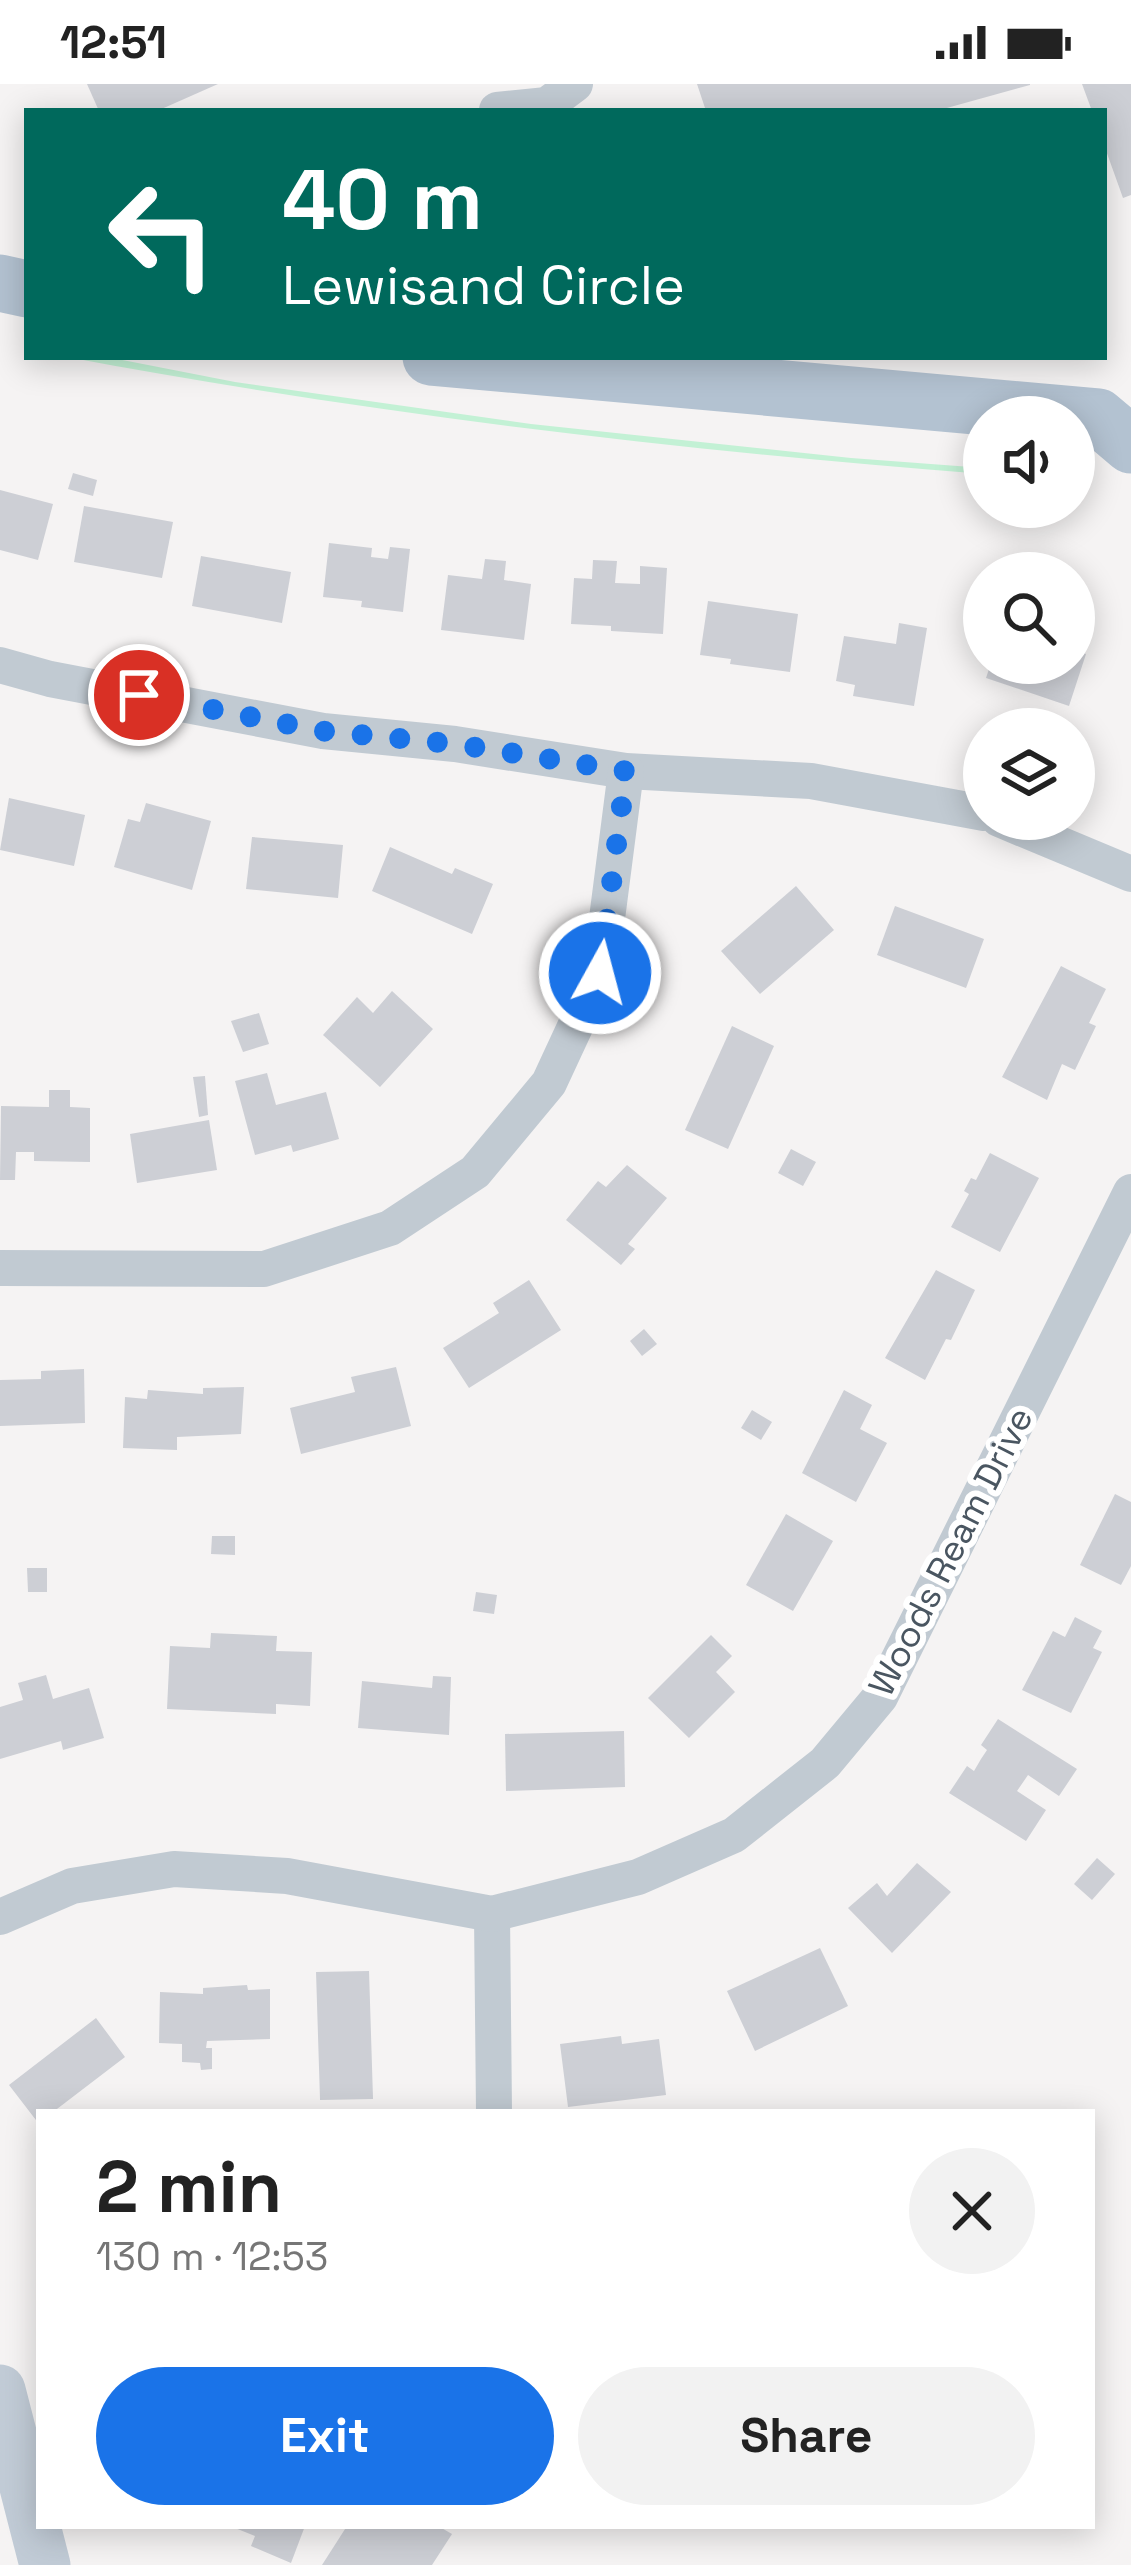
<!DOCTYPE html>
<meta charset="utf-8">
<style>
body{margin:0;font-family:"Space Grotesk",sans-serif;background:#f2f2f2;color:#222;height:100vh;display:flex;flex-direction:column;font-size:45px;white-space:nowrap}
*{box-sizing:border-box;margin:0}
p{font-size:39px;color:#767676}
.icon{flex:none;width:66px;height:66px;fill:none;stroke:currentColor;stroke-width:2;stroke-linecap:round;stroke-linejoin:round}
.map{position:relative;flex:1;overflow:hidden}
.drawer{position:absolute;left:36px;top:2025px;width:1059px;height:420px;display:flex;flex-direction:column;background:#fff;border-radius:0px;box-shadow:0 6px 30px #0003}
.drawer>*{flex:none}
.banner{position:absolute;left:24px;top:24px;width:1083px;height:252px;border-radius:0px;box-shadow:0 6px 30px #0003;background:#00695c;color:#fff;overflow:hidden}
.buttons{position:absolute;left:963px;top:312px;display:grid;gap:24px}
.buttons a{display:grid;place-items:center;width:132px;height:132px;border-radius:50%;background:#fff;box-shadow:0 6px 30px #0003;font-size:60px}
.pin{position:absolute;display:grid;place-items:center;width:102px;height:102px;color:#fff;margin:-51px;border:6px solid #fff;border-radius:50%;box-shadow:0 3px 12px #0007}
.me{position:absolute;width:132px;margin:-66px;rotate:7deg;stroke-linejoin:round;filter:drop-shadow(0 0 9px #0008)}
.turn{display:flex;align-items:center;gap:42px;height:252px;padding:0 60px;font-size:54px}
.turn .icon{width:156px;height:156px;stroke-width:2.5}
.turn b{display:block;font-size:84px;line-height:102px}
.round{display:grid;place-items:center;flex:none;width:126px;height:126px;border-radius:63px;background:#f2f2f2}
.summary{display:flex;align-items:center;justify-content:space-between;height:204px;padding:0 60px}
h1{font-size:72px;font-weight:700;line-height:90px}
.primary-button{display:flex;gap:24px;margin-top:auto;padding:24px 60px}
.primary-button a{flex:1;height:138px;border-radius:72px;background:#1a73e8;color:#fff;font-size:48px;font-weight:700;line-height:138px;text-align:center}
.primary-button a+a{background:#f2f2f2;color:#222}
.status{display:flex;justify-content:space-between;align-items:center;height:84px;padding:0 60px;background:#fff;direction:ltr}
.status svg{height:33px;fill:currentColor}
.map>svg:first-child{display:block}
.green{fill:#c3f1d5}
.building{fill:#cdcfd5}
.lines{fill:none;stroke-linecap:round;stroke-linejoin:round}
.street{stroke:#c1cad2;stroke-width:36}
.secondary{stroke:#c1cbd6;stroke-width:51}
.primary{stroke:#b3c2d1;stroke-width:57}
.route{stroke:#1a73e8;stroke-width:21;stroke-dasharray:0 37.8}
.labels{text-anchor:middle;stroke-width:12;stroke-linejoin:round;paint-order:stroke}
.street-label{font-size:36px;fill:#4a5661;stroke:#fff}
</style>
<div class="status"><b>12:51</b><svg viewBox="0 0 49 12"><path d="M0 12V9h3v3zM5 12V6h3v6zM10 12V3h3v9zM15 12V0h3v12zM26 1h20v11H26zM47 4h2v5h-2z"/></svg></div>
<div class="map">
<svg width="1131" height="2481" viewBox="0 0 1131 2481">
<rect width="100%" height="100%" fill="#f5f3f3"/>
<path class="green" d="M67,273h40l128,25 296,42 320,34 133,10v6c-308,-24 -614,-60 -917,-117z"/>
<g class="building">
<path d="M87,0h131l-61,27h-58z"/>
<path d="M697,0h333v1l-94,26h-230z"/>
<path d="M1082,0h49v111l-8,3 -19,-53v-34h-12z"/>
<path d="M73,389l24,7 -4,16 -25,-7z"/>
<path d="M0,406l53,14 -15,56 -38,-10z"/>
<path d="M84,422l89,16 -11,56 -88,-16z"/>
<path d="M329,459l43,5 -1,9 17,2 2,-12 20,2 -7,63 -42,-5 1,-6 -39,-4z"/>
<path d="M201,472l90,16 -9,51 -90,-17z"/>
<path d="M485,475l21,2 -2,19 27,4 -7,56 -83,-10 7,-55 34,4z"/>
<path d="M593,476l24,1 -2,22 25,1v-18l27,2 -4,66 -52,-3v-5l-40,-2 3,-46 18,1z"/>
<path d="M708,517l90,13 -8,58 -60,-8 1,-5 -31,-4z"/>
<path d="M899,539l28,5 -13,78 -61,-10 2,-11 -19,-4 8,-45 52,8z"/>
<path d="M1074,566l12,4 -17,52 -83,-28 5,-15h83z"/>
<path d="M9,714l76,17 -11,51 -74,-16z"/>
<path d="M146,719l65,18 -19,69 -78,-23 14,-48 12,3z"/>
<path d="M252,753l91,8 -5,53 -92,-9z"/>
<path d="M390,763l62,27 3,-6 38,16 -21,50 -100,-43z"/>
<path d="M796,802l38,44 -74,64 -39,-43z"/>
<path d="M895,822l89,33 -18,49 -89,-33z"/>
<path d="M1061,882l45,23 -17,34 7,3 -21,44 -13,-6 -15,36 -45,-23z"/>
<path d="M392,907l41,38 -53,58 -57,-52 34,-38 16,16z"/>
<path d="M259,929l10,31 -26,8 -12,-31z"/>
<path d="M732,942l42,20 -46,103 -43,-19z"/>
<path d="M267,989l9,32 50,-13 13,47 -46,13 -2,-7 -36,10 -20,-74z"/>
<path d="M205,992l3,39 -9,2 -6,-40z"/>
<path d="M49,1006h21v17l20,1v54l-56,-1v-9h-18l-1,28h-15l1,-74 48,1z"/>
<path d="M209,1036l8,50 -80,13 -7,-49z"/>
<path d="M791,1065l25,13 -13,24 -25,-13z"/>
<path d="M990,1069l49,25 -39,74 -49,-25 18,-33 -5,-3 7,-13 5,2z"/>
<path d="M627,1081l40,33 -39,46 7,5 -14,16 -55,-45 32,-39 8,6z"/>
<path d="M936,1186l39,20 -24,50 -5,-1 -21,41 -40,-22z"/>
<path d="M529,1196l32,50 -92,58 -26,-40 56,-35 -6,-10z"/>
<path d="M644,1245l13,15 -15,12 -12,-15z"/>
<path d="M396,1283l15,59 -110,28 -11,-46 65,-16 -4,-15z"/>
<path d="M84,1285l1,54 -85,3v-46l41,-1v-8z"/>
<path d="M244,1303l-3,47 -64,3v13l-54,-2 2,-51 22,2 1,-9 55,4v-6z"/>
<path d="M844,1306l28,15 -12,24 27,14 -31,59 -54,-29z"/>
<path d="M752,1326l20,12 -11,18 -20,-12z"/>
<path d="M1115,1410l16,8v64l-10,19 -41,-20z"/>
<path d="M786,1430l47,27 -40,70 -47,-26z"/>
<path d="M212,1452h23v19l-24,-1z"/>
<path d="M27,1484h20v24h-19z"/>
<path d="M476,1508l21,3 -3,19 -21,-3z"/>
<path d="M1075,1533l27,14 -9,17 9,4 -31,61 -49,-23 31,-59 12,6z"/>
<path d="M211,1549l66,3 -1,15 36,1 -2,54 -34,-2v10l-109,-5 3,-63 40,2z"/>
<path d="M711,1551l21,21 -16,16 19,20 -46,46 -41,-40z"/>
<path d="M46,1591l7,24 36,-11 15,50 -41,12 -2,-9 -61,18v-52l23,-7 -5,-17z"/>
<path d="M433,1592l18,1 -2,58 -91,-7 4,-47 70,7z"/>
<path d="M998,1635l79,50 -18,27 -31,-21 -11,16 29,19 -20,31 -77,-48 18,-27 7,5 7,-12 6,-9 -6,-5z"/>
<path d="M624,1647l1,56 -119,4 -1,-57z"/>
<path d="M1097,1774l18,16 -23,26 -18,-16z"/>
<path d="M917,1779l34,29 -59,61 -44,-45 29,-25 10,13z"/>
<path d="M820,1864l28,58 -93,45 -28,-60z"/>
<path d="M369,1887l4,128 -53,1 -4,-128z"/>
<path d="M247,1901l1,5 22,-1v50l-63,2 -1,7h6v21l-11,1 -1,-7 -18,-1v-18l-23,-1 1,-51 43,2v-6z"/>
<path d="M96,1934l29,39 -72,55h-14v12l-30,-39z"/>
<path d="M621,1952l1,8 37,-5 7,56 -98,12 -8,-63z"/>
<path d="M230,2442h75l-14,37 -40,-17 4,-10z"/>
<path d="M347,2442h91l14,8 -20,31h-110z"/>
</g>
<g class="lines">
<g class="street">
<path d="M497,26l50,-5 28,-21"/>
<path d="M0,581l50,14 273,52 132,13 171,27 185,10 173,32"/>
<path d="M999,735l132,55"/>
<path d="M0,1184l264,1 126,-41 85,-56 74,-89 51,-110 26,-202"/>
<path d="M492,1830l2,198"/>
<path d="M0,1833l72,-31 102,-17 113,7 205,38 146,-37 96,-42 91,-72 55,-66 251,-505"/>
</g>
<path class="secondary" d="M0,2306l45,175"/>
<g class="primary">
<path d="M0,199l27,6"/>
<path d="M431,273l667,60 33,28"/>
</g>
</g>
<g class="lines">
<path class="route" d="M139,611l184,36 132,13 171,27 -26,202"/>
</g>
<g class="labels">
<g class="street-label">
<text transform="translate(950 1467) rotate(-63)" y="13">Woods Ream Drive</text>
</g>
</g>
</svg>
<div class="buttons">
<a><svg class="icon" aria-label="sound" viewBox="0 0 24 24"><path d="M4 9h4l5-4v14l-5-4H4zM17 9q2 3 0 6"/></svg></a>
<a><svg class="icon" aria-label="search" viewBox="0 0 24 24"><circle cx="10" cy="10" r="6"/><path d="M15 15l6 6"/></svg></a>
<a><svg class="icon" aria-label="layers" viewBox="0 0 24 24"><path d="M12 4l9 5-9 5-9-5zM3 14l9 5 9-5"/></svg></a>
</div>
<div class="pin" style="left:139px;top:611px;background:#d93025"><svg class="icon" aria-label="arrive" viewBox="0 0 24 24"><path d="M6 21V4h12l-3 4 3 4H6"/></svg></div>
<svg class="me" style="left:600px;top:889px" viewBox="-20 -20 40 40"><circle r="17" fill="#1a73e8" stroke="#fff" stroke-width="3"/><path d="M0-11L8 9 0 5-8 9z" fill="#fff"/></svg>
<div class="banner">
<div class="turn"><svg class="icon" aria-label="left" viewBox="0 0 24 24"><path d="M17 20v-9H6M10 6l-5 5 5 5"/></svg><div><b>40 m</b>Lewisand Circle</div></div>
</div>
<section class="drawer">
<div class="summary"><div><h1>2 min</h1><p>130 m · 12:53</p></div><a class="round"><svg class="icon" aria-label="close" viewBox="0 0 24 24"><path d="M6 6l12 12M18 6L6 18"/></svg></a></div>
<div class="primary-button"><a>Exit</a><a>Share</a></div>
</section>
</div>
